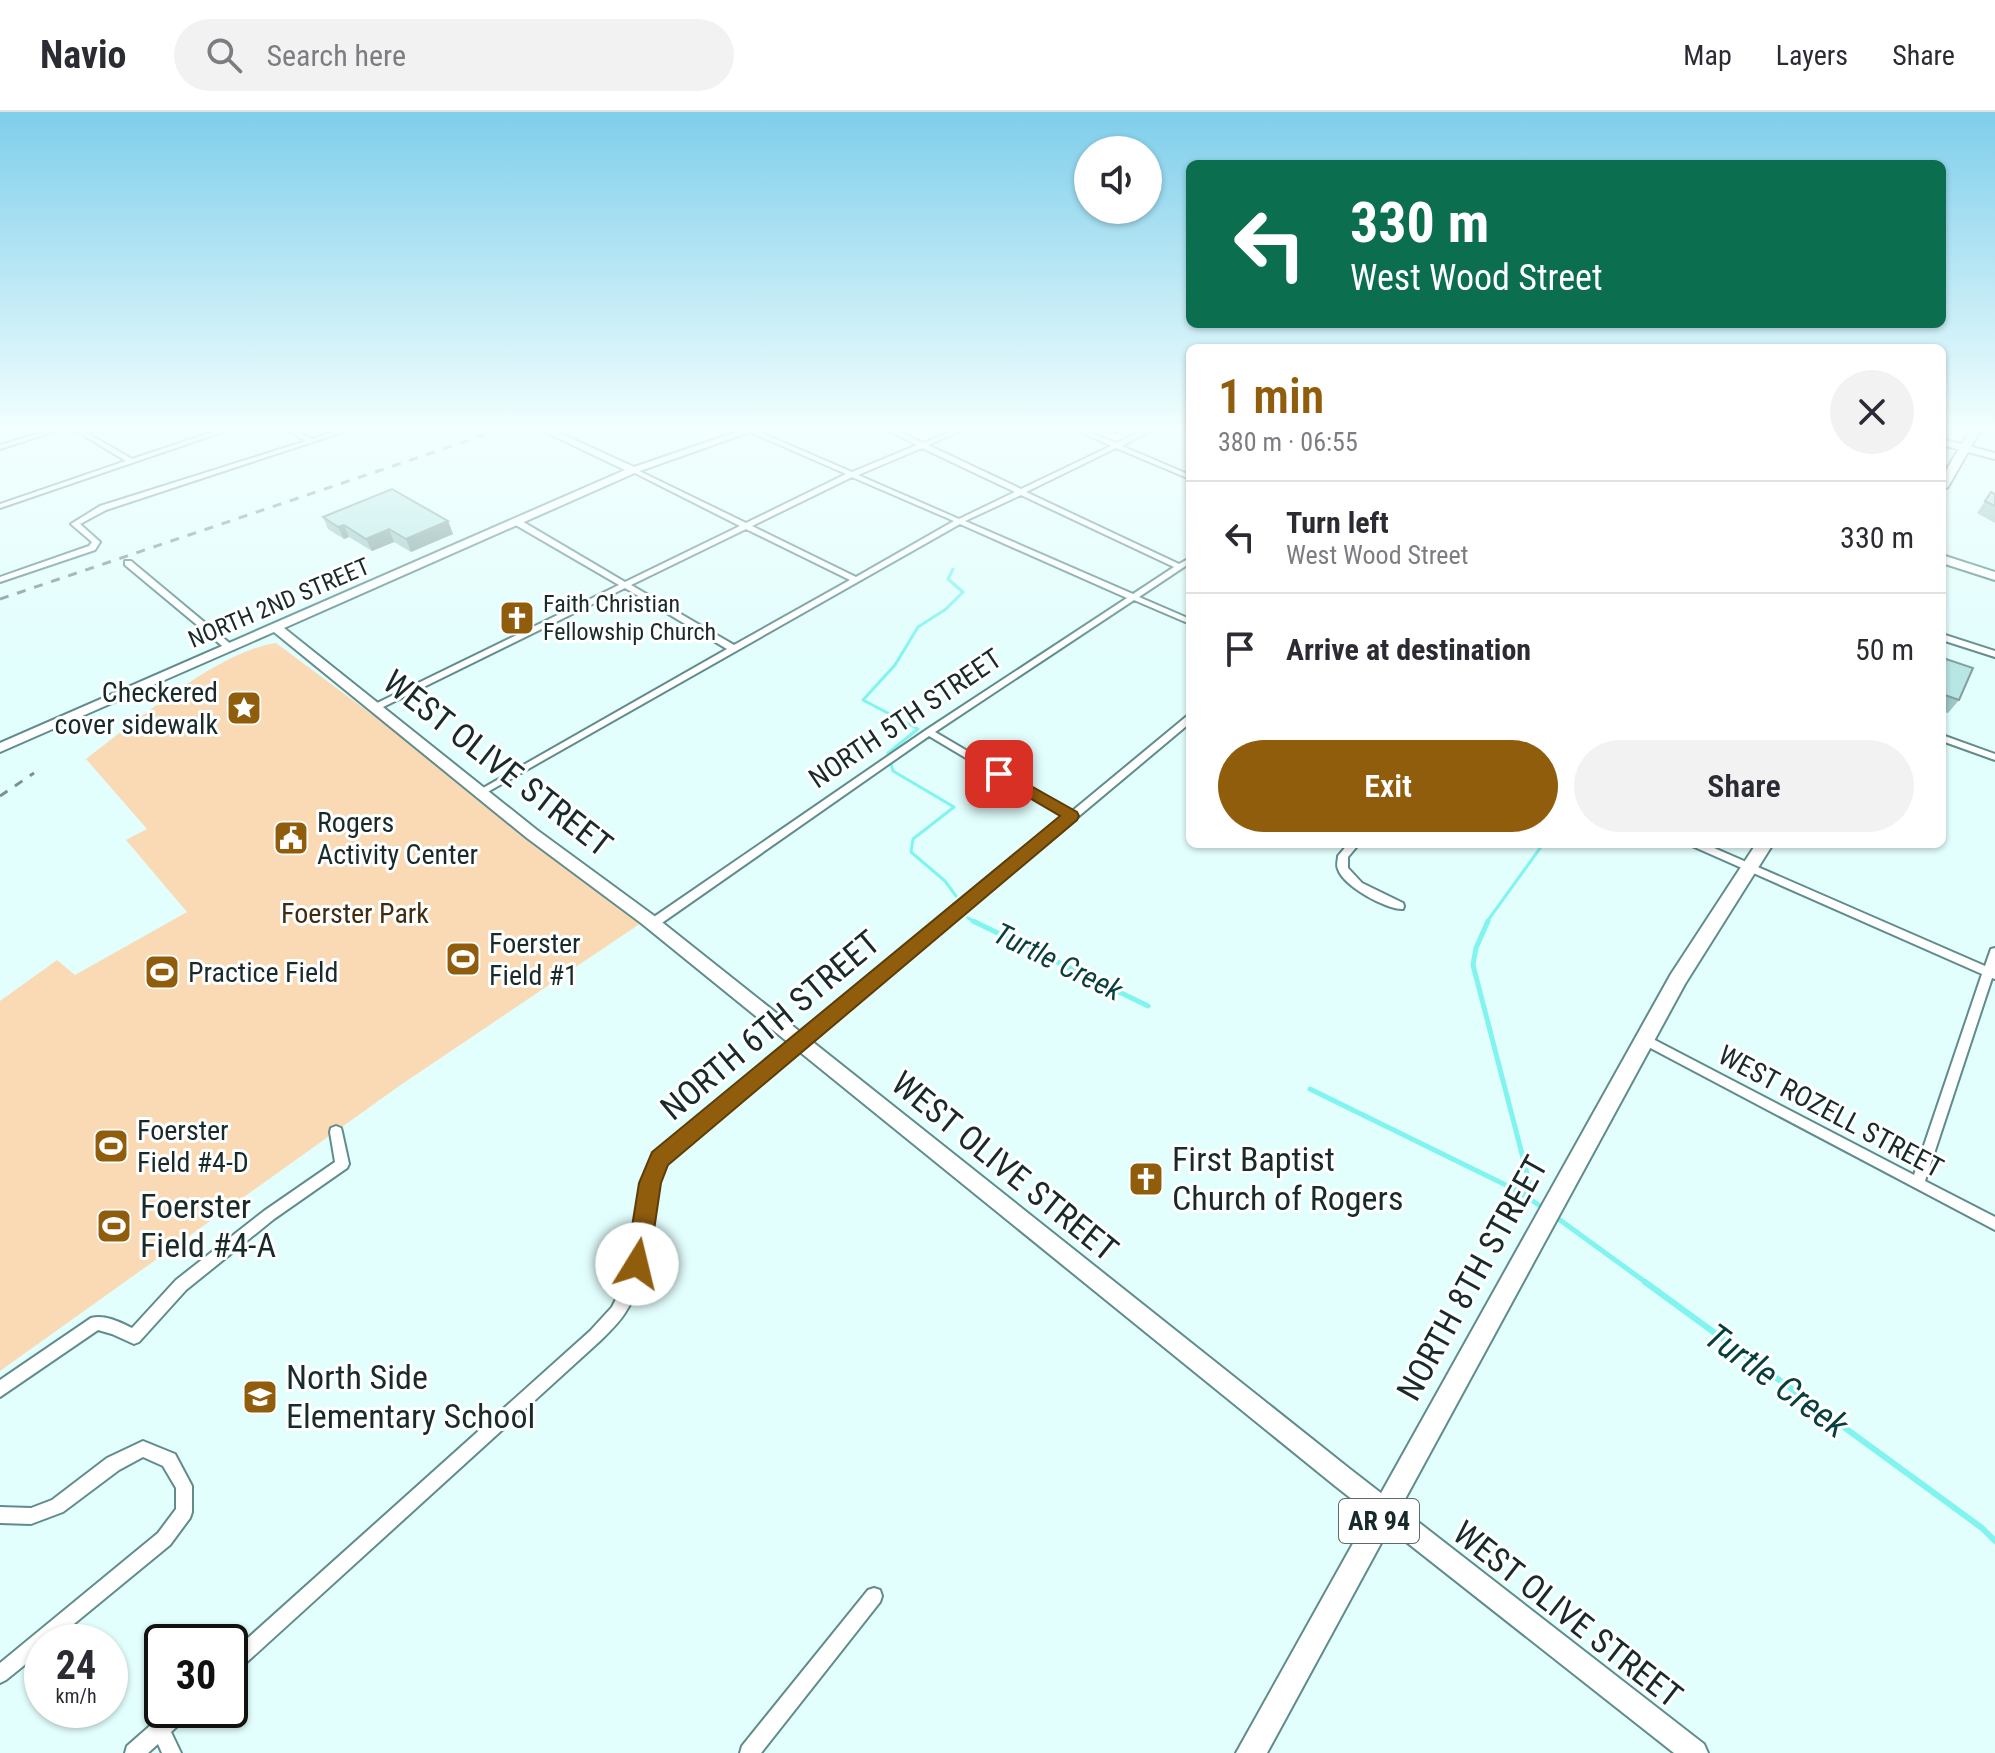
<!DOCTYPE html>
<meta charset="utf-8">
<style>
body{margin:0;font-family:"Roboto Condensed",sans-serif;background:#f2f2f3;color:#2b2b33;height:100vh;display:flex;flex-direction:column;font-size:30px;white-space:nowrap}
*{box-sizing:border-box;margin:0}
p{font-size:26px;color:#7c7c81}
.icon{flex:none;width:44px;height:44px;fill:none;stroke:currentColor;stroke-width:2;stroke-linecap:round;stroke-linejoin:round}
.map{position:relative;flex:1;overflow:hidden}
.sheet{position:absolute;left:1186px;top:232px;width:760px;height:504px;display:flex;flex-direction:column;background:#fff;border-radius:12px;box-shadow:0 2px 6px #0004}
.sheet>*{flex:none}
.guide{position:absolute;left:1186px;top:48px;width:760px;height:168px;border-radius:12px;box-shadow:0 2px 6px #0004;background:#0b6e4f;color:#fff;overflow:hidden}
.fabs{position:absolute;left:1074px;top:24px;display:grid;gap:16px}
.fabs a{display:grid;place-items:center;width:88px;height:88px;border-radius:50%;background:#fff;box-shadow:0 2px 6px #0004;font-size:40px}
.speed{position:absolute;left:24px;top:1512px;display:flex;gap:16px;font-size:40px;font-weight:700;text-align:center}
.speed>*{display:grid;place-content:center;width:104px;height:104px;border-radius:50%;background:#fff;box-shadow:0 2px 6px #0004;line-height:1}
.speed small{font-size:20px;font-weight:400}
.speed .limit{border:4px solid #111;border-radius:12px;background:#fff;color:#111}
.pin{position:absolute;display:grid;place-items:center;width:68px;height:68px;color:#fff;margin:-34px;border-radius:16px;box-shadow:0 4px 12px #0006}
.me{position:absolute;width:88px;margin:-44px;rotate:9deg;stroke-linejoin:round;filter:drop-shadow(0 0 6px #0008)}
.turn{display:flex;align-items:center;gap:28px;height:168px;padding:0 32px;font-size:36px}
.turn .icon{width:104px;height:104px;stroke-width:2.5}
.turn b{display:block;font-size:56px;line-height:68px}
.round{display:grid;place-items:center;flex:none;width:84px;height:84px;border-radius:42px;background:#f2f2f3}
.summary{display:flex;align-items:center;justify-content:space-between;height:136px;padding:0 32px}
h1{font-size:48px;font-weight:600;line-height:60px;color:#905d0d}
.primary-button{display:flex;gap:16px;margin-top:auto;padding:16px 32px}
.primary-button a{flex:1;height:92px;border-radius:48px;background:#905d0d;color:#fff;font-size:32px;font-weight:600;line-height:92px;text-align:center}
.primary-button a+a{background:#f2f2f3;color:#2b2b33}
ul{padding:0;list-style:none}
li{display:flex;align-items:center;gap:24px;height:112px;padding:0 32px;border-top:2px solid #e1e1e2}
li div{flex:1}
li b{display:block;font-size:30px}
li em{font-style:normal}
header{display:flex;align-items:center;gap:48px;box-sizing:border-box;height:112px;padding:0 40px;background:#fff;border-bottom:2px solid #e1e1e2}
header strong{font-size:38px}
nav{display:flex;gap:44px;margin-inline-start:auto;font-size:28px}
.search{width:560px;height:72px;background:#f2f2f3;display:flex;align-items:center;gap:20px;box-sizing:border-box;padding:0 28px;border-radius:44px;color:#7c7c81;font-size:30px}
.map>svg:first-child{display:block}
.green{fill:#fadab5}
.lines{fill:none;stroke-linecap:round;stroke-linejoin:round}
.stream-far2{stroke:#82f4f0;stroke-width:3}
.stream-far1{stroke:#82f4f0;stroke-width:5}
.stream{stroke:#82f4f0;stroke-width:6}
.minor-casing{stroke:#608c8b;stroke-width:4}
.tertiary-casing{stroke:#608c8b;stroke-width:4}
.secondary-casing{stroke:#608c8b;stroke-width:4}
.primary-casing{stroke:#608c8b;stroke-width:4}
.minor{fill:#fff;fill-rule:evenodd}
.tertiary{fill:#fff;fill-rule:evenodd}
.secondary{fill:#fff;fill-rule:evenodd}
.primary{fill:#fff;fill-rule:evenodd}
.rail{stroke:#7b9291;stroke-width:3;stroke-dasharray:9 9;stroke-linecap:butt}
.wall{fill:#9dc6c4}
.shaded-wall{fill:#80a1a0}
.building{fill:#b7e6e4;stroke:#80a1a0;stroke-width:2}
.route{fill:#905d0d;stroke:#5e3c08;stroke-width:2}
.labels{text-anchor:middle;stroke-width:6;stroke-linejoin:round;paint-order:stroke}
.far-street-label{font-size:24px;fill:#182a29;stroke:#fff}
.far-poi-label{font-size:24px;fill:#182a29;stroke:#fff;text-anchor:start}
.shield{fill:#fff;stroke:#5d6a69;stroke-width:2}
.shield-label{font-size:26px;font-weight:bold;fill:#182a29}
.poi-label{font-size:28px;fill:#182a29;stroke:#fff;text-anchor:start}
.street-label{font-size:28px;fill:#182a29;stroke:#fff}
.park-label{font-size:28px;fill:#422c0f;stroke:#fff}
.water-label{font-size:30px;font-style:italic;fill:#073f3e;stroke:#fff}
.near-street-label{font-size:34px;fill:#182a29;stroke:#fff}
.near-poi-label{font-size:34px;fill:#182a29;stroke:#fff;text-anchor:start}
.near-water-label{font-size:36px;font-style:italic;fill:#073f3e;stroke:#fff}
</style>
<header>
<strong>Navio</strong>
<div class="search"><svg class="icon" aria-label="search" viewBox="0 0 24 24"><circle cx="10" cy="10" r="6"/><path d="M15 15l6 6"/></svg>Search here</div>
<nav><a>Map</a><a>Layers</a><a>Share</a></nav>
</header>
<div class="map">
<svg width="1995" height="1641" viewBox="0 0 1995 1641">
<rect width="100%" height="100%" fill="#e2fefd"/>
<path class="green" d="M276,531l371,276 -245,165 -402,287v-370l57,-41 18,15 112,-63 -61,-72 21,-11 -61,-70c48,-36 132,-108 190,-116z"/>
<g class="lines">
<g class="stream-far2">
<path d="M953,457l-5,10 15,13 -17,17 -28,18 -23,38 -32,35 55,29 -30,24 5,18 61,36 -41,32 -2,13 34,29 11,15"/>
<path d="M968,806l9,5"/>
<path d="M1486,811l57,-79"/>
</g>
<g class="stream-far1">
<path d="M973,809l175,85"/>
<path d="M1488,809l-12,27 -3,17 56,216 -6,14"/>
<path d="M1310,977l208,102 25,17"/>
<path d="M1560,1108l88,64"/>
</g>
<path class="stream" d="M1645,1170l337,246 13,13"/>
<defs>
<g id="minor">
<path d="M53,317h9l-62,20v-4z"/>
<path d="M73,317h7l52,30 90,-30h9l-231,79v-4l126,-43z"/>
<path d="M285,317h7l20,10 31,-10h9l-246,81 -26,14 20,18 -5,8 -95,32v-5l89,-31 3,-4 -21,-18 29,-18 206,-65z"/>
<path d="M748,317h4l100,43 65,-27 -32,-16h8l30,14 34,-14h8l-37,16 93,44 90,-43 -37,-17h8l34,14 30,-14h8l-32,17 68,29v4l-74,-31 -90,44 153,72 11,-6v5l-51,34 51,22v5l-56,-24 -199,132 136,80 116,-96 3,-1v8l-525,440c-16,45 -14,111 -40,150 -7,11 -16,19 -25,28l-364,331 -6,3v-21l360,-323 22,-24 11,-22 19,-91 13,-39 410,-338 -136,-81 -273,191h-8l-1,-3 1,-3 278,-191 201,-132 -167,-74 -476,270 -3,1 -5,-3 251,-143 -102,-61 -246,121h-6v-4l246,-120 -105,-61v-4h6l105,62 115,-56 -109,-55v-2h4l111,54 100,-49 -98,-43zM922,336l93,44 -56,27 -101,-44zM852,365l102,44 -98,56 -104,-51zM1021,383l153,72 -41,27 -168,-73zM746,417l104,51 -116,65 -103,-60z"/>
<path d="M125,449h6l102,85v4h-6l-102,-85z"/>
<path d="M1942,522l53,17v6l-53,-17z"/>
<path d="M1942,623l53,19v6l-53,-19z"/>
<path d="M1348,732h11l-11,13v11l14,15 41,20 1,3 -1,3c-16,1 -60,-23 -65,-40 -2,-4 0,-9 0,-13z"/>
<path d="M1691,732h14l280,122 6,-17 4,-1v31l-3,-1 -67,203 70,36v13l-354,-187 -2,-3 2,-3 4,-2 4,2 265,138 68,-201 -290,-128z"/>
<path d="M336,1014l5,2 1,4 7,32 -2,4 -73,51 -88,71 -47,52 -5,2 -22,-10 -14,-4 -98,67v-17l91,-62c13,-4 29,4 41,10l44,-48 88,-69 71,-49 -5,-30 1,-4z"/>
<path d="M143,1329l32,13 17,32v26l-2,6 -20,27 -118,97h-10v9l-36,29 -6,3v-20l158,-130 18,-24v-21l-13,-22 -20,-9 -24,13 -56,42 -32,12 -31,-1v-16l31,1 21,-8 55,-42z"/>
<path d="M874,1476l6,2 2,6 -2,6 -119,151h-21l2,-7 126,-156z"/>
<path d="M168,1598h23l-3,6 -17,16 10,21h-19l-4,-9 -10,9h-23l2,-7z"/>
</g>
<path id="tertiary" d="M1942,327l53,14v6l-53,-14z"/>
<path id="secondary" d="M539,317h12l83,38 111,-38h13l-121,43 -353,156 253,202 116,85 697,554 354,275 4,9h-34l-340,-268 -693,-562 -114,-85 -253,-206 -274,120v-9l625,-273z"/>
<g id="primary">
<path d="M1971,317h10l-33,58 -6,3v-13z"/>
<path d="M1942,443l53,17v8l-53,-17z"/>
<path d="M1756,732h17l-88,140 -418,769h-31l435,-779z"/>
</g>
</defs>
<use href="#minor" class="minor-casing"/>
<use href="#tertiary" class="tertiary-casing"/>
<use href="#secondary" class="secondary-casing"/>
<use href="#primary" class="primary-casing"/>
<use href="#minor" class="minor"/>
<use href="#tertiary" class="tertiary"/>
<use href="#secondary" class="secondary"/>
<use href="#primary" class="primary"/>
<g class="rail">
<path d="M0,487l502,-170"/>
<path d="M0,684l34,-23"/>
</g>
</g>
<g class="wall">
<path d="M1097,317h32l-15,7z"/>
<path d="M1991,380l4,2v29l-18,-10z"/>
<path d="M323,405l125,4 5,13 -42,18 -17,-10 -22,9 -23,-14 -5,2 -16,-10z"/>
<path d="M1942,547l17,41 -11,13 -6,-1z"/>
</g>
<g class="shaded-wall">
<path d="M1115,317h14l-15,7z"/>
<path d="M448,409l5,13 -42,18 -5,-13z"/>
<path d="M344,413l5,12 -5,2 -6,-12z"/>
<path d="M389,417l5,13 -22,9 -6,-12z"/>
</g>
<g class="building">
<path d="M392,377l56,32 -42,18 -17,-10 -23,10 -22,-14 -6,2 -15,-10z"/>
<path d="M1991,380l4,2v12l-10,-5z"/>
<path d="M1943,546l30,10 -14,32 -17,-6z"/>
</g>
<linearGradient id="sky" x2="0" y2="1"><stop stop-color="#7fceeb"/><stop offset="0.58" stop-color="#f2fffe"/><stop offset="1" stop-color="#f2fffe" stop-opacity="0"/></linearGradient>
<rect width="1995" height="546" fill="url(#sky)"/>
<path class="route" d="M999,656l78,44 2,4 -2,4 -409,345 -7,18 -12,81 -4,7 -8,4 -8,-4 -3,-7 13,-81 13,-31 408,-336 -66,-39v-7z"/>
<defs>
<symbol id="church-square" viewBox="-11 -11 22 22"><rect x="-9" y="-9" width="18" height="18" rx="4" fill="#905d0d" stroke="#fff"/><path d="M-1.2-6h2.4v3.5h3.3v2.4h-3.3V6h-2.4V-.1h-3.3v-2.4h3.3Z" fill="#fff"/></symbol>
<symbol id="sight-square" viewBox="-11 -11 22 22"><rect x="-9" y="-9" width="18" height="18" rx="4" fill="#905d0d" stroke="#fff"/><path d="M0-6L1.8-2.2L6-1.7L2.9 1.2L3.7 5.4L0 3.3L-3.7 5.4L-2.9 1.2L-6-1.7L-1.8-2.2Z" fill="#fff"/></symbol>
<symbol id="civic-square" viewBox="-11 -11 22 22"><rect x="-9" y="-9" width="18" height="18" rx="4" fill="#905d0d" stroke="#fff"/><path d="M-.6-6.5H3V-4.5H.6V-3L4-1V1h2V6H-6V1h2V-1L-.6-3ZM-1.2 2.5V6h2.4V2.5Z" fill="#fff"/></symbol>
<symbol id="stadium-square" viewBox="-11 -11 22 22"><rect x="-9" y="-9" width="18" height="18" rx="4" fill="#905d0d" stroke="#fff"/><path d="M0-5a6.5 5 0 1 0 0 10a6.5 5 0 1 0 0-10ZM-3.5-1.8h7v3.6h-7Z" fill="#fff"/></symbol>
<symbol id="school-square" viewBox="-11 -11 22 22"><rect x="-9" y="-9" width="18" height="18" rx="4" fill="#905d0d" stroke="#fff"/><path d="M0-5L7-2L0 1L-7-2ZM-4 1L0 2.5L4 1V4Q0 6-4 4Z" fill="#fff"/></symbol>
</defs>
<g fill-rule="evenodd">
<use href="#church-square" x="497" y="486" width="40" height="40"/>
<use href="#sight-square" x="224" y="576" width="40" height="40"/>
<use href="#civic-square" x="271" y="706" width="40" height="40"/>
<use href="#stadium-square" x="443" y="827" width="40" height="40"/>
<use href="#stadium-square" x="142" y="840" width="40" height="40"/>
<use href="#stadium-square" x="91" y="1014" width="40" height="40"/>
<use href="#church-square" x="1126" y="1047" width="40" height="40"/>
<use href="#stadium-square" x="94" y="1094" width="40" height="40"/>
<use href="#school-square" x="240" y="1265" width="40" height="40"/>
</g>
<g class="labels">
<g class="far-street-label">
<text transform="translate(279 491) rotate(-23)" y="8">NORTH 2ND STREET</text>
</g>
<g class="far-poi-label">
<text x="543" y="500">Faith Christian<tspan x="543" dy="28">Fellowship Church</tspan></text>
</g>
<rect class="shield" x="1339" y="1387" width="80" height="44" rx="6"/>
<g class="shield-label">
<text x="1379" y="1418">AR 94</text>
</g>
<g class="poi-label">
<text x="218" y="590" text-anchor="end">Checkered<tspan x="218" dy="32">cover sidewalk</tspan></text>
<text x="317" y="720">Rogers<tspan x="317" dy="32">Activity Center</tspan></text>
<text x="489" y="841">Foerster<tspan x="489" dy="32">Field #1</tspan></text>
<text x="188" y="870">Practice Field</text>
<text x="137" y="1028">Foerster<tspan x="137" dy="32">Field #4-D</tspan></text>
</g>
<g class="street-label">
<text transform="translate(905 606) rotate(-34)" y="10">NORTH 5TH STREET</text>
<text transform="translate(1831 999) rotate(28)" y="10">WEST ROZELL STREET</text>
</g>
<g class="park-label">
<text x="355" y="811">Foerster Park</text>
</g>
<g class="water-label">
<text transform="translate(1058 850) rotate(26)" y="10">Turtle Creek</text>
</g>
<g class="near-street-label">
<text transform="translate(498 651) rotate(38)" y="12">WEST OLIVE STREET</text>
<text transform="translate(770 913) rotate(-40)" y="12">NORTH 6TH STREET</text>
<text transform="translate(1005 1054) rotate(39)" y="12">WEST OLIVE STREET</text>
<text transform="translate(1472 1166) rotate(-61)" y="12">NORTH 8TH STREET</text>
<text transform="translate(1568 1502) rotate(38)" y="12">WEST OLIVE STREET</text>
</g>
<g class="near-poi-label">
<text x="1172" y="1059">First Baptist<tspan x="1172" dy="39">Church of Rogers</tspan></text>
<text x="140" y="1106">Foerster<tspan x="140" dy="39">Field #4-A</tspan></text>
<text x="286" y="1277">North Side<tspan x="286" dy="39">Elementary School</tspan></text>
</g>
<g class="near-water-label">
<text transform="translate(1777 1268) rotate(36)" y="13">Turtle Creek</text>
</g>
</g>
</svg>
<div class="fabs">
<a><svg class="icon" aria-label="sound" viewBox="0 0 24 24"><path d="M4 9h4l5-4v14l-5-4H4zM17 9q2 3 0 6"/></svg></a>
</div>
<div class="speed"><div>24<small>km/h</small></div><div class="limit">30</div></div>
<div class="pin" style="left:999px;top:662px;background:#d93025"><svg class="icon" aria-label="arrive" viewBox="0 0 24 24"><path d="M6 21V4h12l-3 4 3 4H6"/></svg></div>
<svg class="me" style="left:637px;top:1152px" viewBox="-20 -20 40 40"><circle r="19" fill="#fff"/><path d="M0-13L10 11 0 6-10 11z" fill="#905d0d"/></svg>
<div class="guide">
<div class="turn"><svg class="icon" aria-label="left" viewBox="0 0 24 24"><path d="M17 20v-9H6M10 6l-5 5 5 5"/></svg><div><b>330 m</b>West Wood Street</div></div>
</div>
<section class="sheet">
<div class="summary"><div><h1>1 min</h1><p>380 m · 06:55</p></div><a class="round"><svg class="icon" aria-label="close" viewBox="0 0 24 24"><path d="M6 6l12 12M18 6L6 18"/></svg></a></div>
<ul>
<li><svg class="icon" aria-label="left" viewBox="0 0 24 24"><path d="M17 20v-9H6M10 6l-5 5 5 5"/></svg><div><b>Turn left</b><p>West Wood Street</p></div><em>330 m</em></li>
<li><svg class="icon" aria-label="arrive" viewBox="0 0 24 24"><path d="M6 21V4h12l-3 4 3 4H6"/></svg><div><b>Arrive at destination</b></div><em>50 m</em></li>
</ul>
<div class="primary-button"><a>Exit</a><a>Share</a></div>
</section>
</div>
